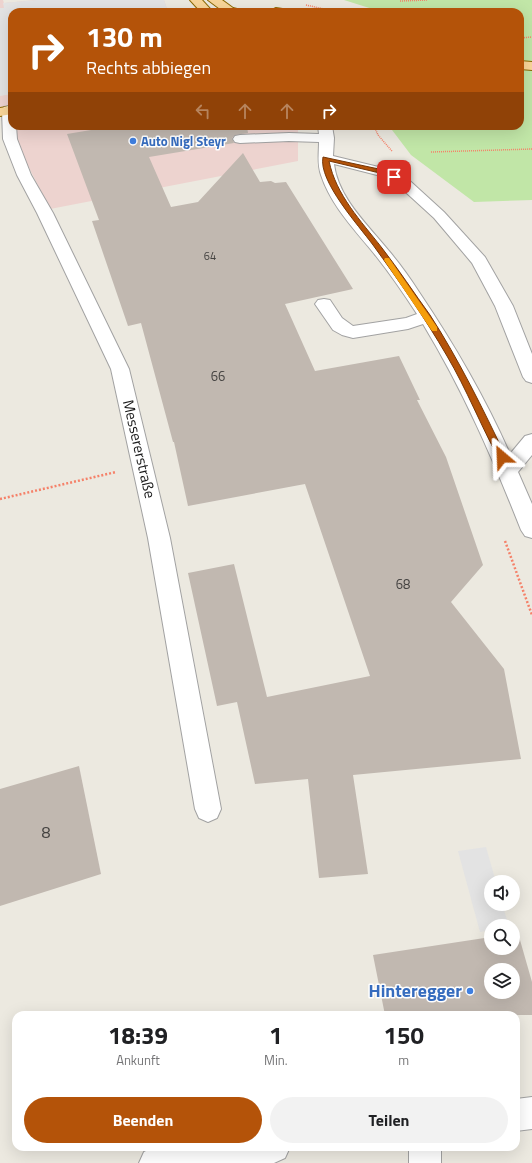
<!DOCTYPE html>
<html lang="de">
<meta charset="utf-8">
<style>
body{margin:0;font-family:"Titillium Web",sans-serif;background:#f2f2f2;color:#202124;height:100vh;display:flex;flex-direction:column;font-size:15px;white-space:nowrap}
*{box-sizing:border-box;margin:0}
p{font-size:13px;color:#757577}
.icon{flex:none;width:22px;height:22px;fill:none;stroke:currentColor;stroke-width:2;stroke-linecap:round;stroke-linejoin:round}
.map{position:relative;flex:1;overflow:hidden}
.sheet{position:absolute;left:12px;top:1011px;width:508px;height:140px;display:flex;flex-direction:column;background:#fff;border-radius:12px;box-shadow:0 4px 16px #0002}
.sheet>*{flex:none}
.banner{position:absolute;left:8px;top:8px;width:516px;height:122px;border-radius:12px;box-shadow:0 4px 16px #0002;background:#b45309;color:#fff;overflow:hidden}
.fabs{position:absolute;left:484px;top:875px;display:grid;gap:8px}
.fabs a{display:grid;place-items:center;width:36px;height:36px;border-radius:50%;background:#fff;box-shadow:0 4px 16px #0002;font-size:20px}
.pin{position:absolute;display:grid;place-items:center;width:34px;height:34px;color:#fff;margin:-17px;border-radius:8px;box-shadow:0 2px 6px #0006}
.me{position:absolute;width:44px;margin:-22px;rotate:334deg;stroke-linejoin:round;filter:drop-shadow(0 0 3px #0008)}
.turn{display:flex;align-items:center;gap:14px;height:84px;padding:0 12px;font-size:18px}
.turn .icon{width:52px;height:52px;stroke-width:2.5}
.turn b{display:block;font-size:28px;line-height:34px}
.lanes{display:flex;align-items:center;height:38px;padding:0 12px;background:#0003;justify-content:center;gap:20px;direction:ltr}
.lanes .off{opacity:.35}
.eta{display:flex;justify-content:space-evenly;align-items:center;height:68px;text-align:center}
.eta b{font-size:24px;font-weight:700;line-height:28px}
.button{display:flex;gap:8px;margin-top:auto;padding:8px 12px}
.button a{flex:1;height:46px;border-radius:24px;background:#b45309;color:#fff;font-size:16px;font-weight:700;line-height:46px;text-align:center}
.button a+a{background:#f2f2f2;color:#202124}
.map>svg:first-child{display:block}
.commercial{fill:#edd3cf}
.grass{fill:#c1e6a7}
.parking{fill:#e3e3e3}
.building{fill:#c1b8b0;fill-rule:evenodd}
.lines{fill:none;stroke-linecap:round;stroke-linejoin:round}
.minor-casing{stroke:#a2a2a2;stroke-width:2}
.major-casing{stroke:#8d6a04;stroke-width:2}
.path-far1{stroke:#f58169;stroke-width:1.5;stroke-dasharray:1 1;stroke-linecap:butt}
.path{stroke:#f58169;stroke-width:2.5;stroke-dasharray:2 2;stroke-linecap:butt}
.minor{fill:#fff;fill-rule:evenodd}
.major{fill:#f9d699;fill-rule:evenodd}
.route{fill:#b45309;stroke:#753606}
.slow{fill:#f59e0b}
.shop-dot{fill:#3f7fe0;stroke:#fff;stroke-width:1.5}
.labels{text-anchor:middle;stroke-width:3;stroke-linejoin:round;paint-order:stroke}
.far-number-label{font-size:11px;fill:#444240}
.far-shop-label{font-size:13px;font-weight:bold;fill:#366cbe;stroke:#fff;text-anchor:start}
.number-label{font-size:13px;fill:#444240}
.street-label{font-size:15px;fill:#1b1b1b;stroke:#fff}
.near-number-label{font-size:16px;fill:#444240}
.near-shop-label{font-size:18px;font-weight:bold;fill:#366cbe;stroke:#fff;text-anchor:end}
</style>
<div class="map">
<svg width="532" height="1163" viewBox="0 0 532 1163">
<rect width="100%" height="100%" fill="#ece9e0"/>
<path class="commercial" d="M0,0h3l1,3 33,-3h127l4,12h-156v114h286v35l-248,48 -50,-98z"/>
<path class="grass" d="M344,0h188v200l-58,2 -63,-47 -22,-29h131v-114h-138z"/>
<g class="parking">
<path d="M37,0h127l4,12h-156v82l-12,2v-88h4l-1,-5z"/>
<path d="M486,847l10,35h-5v22h11l7,22h-18v4l-11,2 -22,-81z"/>
</g>
<g class="building">
<path d="M115,126h132l1,7 -13,2 -3,3 2,5 -85,14 22,50 27,-5 45,-49 17,29 11,-1 4,2 11,-1 67,107 -68,15 30,67 84,-15 21,44h-3l29,57 37,108 -32,37 53,67 17,90 -168,16 15,99 -49,4 -11,-99 -53,5 -18,-82 -20,4 -29,-133 46,-9 33,133 103,-21 -65,-192 -117,22 -14,-64h-1l-32,-119 -13,3 -36,-105 7,-1 -32,-86z"/>
<path d="M79,766l22,108 -101,32v-117z"/>
<path d="M518,933l14,49v33h-147l-12,-60 118,-18v11h22v-14zM491,970h22v22h-22z"/>
</g>
<g class="lines">
<defs>
<g id="minor">
<path d="M9,106l3,1v19h4l1,13 14,36 22,38 76,156 41,169 51,271 -4,9 -9,4 -9,-4 -4,-9 -47,-271 -37,-169 -74,-156 -20,-38 -14,-36 -1,-29 2,-3z"/>
<path d="M318,126h14l2,12 -1,18 58,14 19,11 34,31 41,45 28,49 19,48v29l-6,-2 -3,-4 -28,-71 -23,-43 -38,-45 -34,-31 -19,-11 -47,-12c4,34 35,62 55,87 11,13 21,27 30,41 35,52 66,105 91,162l15,-18 7,-2v21l-14,17 14,32v34l-7,-2 -4,-6c-28,-71 -58,-140 -98,-206l-15,5 -55,9 -11,-3 -9,-5 -18,-26 3,-4 6,-1 6,1 12,18 11,8 53,-8 11,-4c-13,-20 -26,-39 -41,-58 -20,-25 -45,-50 -55,-81 -4,-11 -2,-22 -2,-33l-30,-1 -49,2 -5,-1 -2,-3 2,-3 5,-1 49,-2 30,1z"/>
<path d="M532,1097v32l-16,2v-32z"/>
<path d="M154,1147h136l-5,11 -11,5h-135l5,-11z"/>
<rect x="409" y="1147" width="32" height="16"/>
</g>
<g id="major">
<path d="M190,0h12l11,12h-12z"/>
<path d="M208,0h14l11,8 8,2 2,2h-19z"/>
<path d="M276,8l13,2 2,2h-21l2,-2z"/>
<path d="M520,61l12,1v8l-12,-1z"/>
<path d="M12,106v8l-12,2v-8z"/>
</g>
</defs>
<use href="#minor" class="minor-casing"/>
<use href="#major" class="major-casing"/>
<g class="path-far1">
<path d="M400,1l28,-1"/>
<path d="M306,5l31,7"/>
<path d="M520,38l12,-1"/>
<path d="M374,126l4,9 14,16"/>
<path d="M431,152l101,-3"/>
</g>
<g class="path">
<path d="M0,499l116,-27"/>
<path d="M505,541l27,74"/>
</g>
<use href="#minor" class="minor"/>
<use href="#major" class="major"/>
</g>
<path class="route" d="M323,157l65,14 9,6 -3,2 -10,-5 -55,-13c7,34 32,60 53,87 17,22 32,45 48,67 29,45 53,94 76,142l-1,2h-6c-18,-33 -32,-69 -52,-103 -22,-38 -48,-75 -74,-111 -14,-19 -55,-64 -50,-88z"/>
<path class="slow" d="M385,258h4l48,69v4h-5l-48,-71z"/>
<g class="shop-dot">
<circle cx="133" cy="141" r="4"/>
<circle cx="470" cy="991" r="4"/>
</g>
<g class="labels">
<g class="far-number-label">
<text x="210" y="260">64</text>
</g>
<g class="far-shop-label">
<text x="141" y="146">Auto Nigl Steyr</text>
</g>
<g class="number-label">
<text x="218" y="381">66</text>
<text x="403" y="589">68</text>
</g>
<g class="street-label">
<text transform="translate(139 449) rotate(77)" y="5">Messererstraße</text>
</g>
<g class="near-number-label">
<text x="46" y="838">8</text>
</g>
<g class="near-shop-label">
<text x="462" y="997">Hinteregger</text>
</g>
</g>
</svg>
<div class="fabs">
<a><svg class="icon" aria-label="sound" viewBox="0 0 24 24"><path d="M4 9h4l5-4v14l-5-4H4zM17 9q2 3 0 6"/></svg></a>
<a><svg class="icon" aria-label="search" viewBox="0 0 24 24"><circle cx="10" cy="10" r="6"/><path d="M15 15l6 6"/></svg></a>
<a><svg class="icon" aria-label="layers" viewBox="0 0 24 24"><path d="M12 4l9 5-9 5-9-5zM3 14l9 5 9-5"/></svg></a>
</div>
<div class="pin" style="left:394px;top:177px;background:#d93025"><svg class="icon" aria-label="arrive" viewBox="0 0 24 24"><path d="M6 21V4h12l-3 4 3 4H6"/></svg></div>
<svg class="me" style="left:502px;top:457px" viewBox="-20 -20 40 40"><path d="M0-17L14 15 0 8-14 15z" fill="#b45309" stroke="#fff" stroke-width="4"/></svg>
<div class="banner">
<div class="turn"><svg class="icon" aria-label="right" viewBox="0 0 24 24"><path d="M7 20v-9h11M14 6l5 5-5 5"/></svg><div><b>130 m</b>Rechts abbiegen</div></div>
<div class="lanes"><svg class="icon off" aria-label="left" viewBox="0 0 24 24"><path d="M17 20v-9H6M10 6l-5 5 5 5"/></svg><svg class="icon off" aria-label="ahead" viewBox="0 0 24 24"><path d="M12 20V5M6 11l6-6 6 6"/></svg><svg class="icon off" aria-label="ahead" viewBox="0 0 24 24"><path d="M12 20V5M6 11l6-6 6 6"/></svg><svg class="icon" aria-label="right" viewBox="0 0 24 24"><path d="M7 20v-9h11M14 6l5 5-5 5"/></svg></div>
</div>
<section class="sheet">
<div class="eta">
<div><b>18:39</b><p>Ankunft</p></div>
<div><b>1</b><p>Min.</p></div>
<div><b>150</b><p>m</p></div>
</div>
<div class="button"><a>Beenden</a><a>Teilen</a></div>
</section>
</div>
